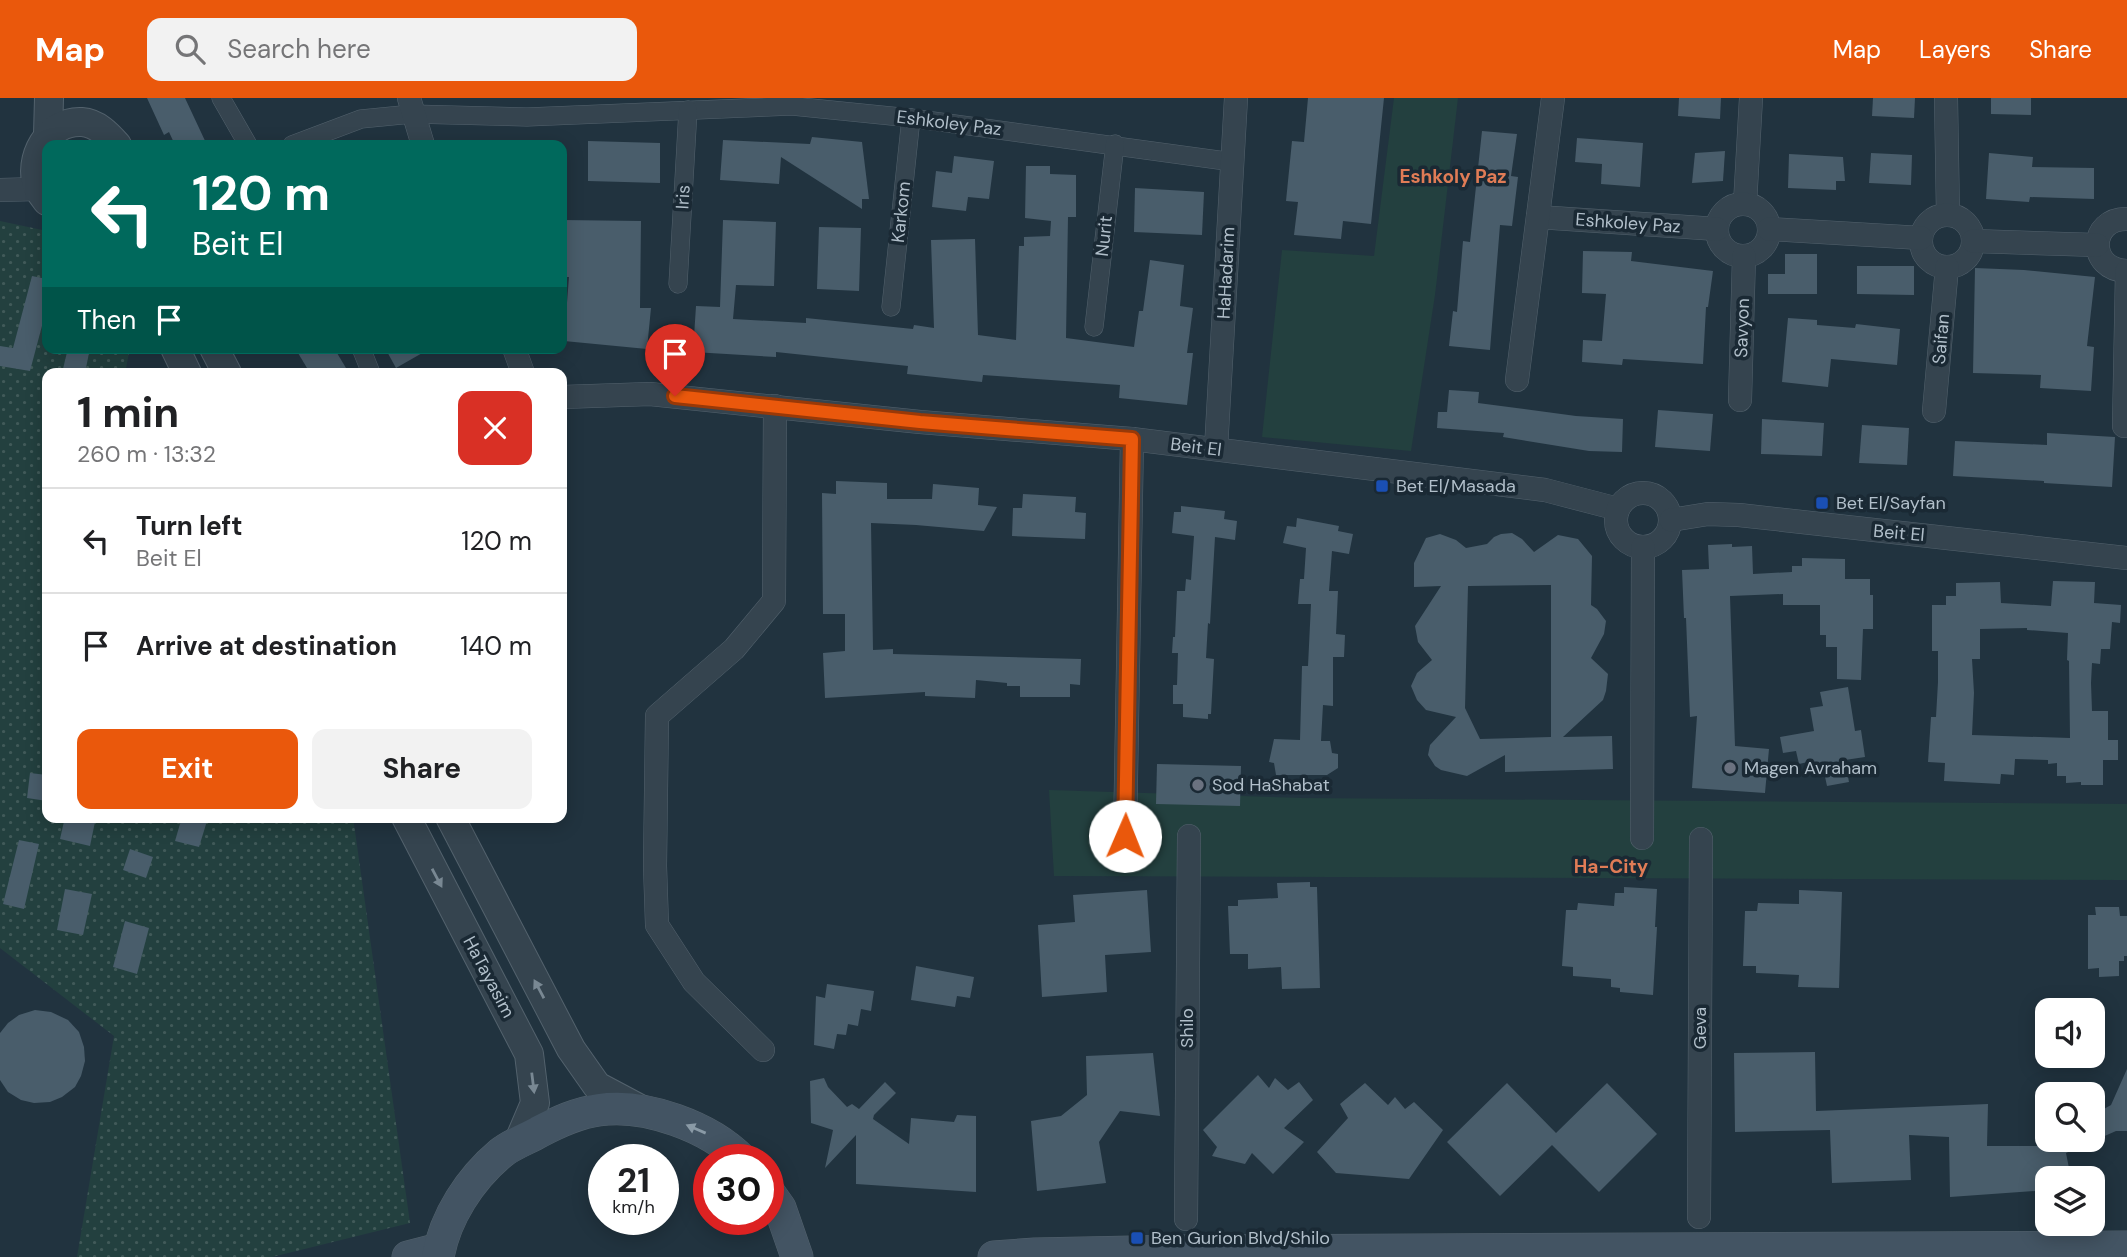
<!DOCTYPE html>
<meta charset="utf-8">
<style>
body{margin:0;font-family:"DM Sans",sans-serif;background:#f2f2f2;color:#202124;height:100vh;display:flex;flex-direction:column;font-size:26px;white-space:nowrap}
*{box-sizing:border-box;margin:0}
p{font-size:23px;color:#757577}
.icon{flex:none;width:38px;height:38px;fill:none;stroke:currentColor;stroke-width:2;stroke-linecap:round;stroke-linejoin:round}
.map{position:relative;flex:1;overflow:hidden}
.panel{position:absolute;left:42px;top:270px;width:525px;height:455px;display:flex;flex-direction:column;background:#fff;border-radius:14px;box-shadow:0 4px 18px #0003}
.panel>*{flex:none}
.top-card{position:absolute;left:42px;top:42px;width:525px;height:214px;border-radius:14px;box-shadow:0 4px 18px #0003;background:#00695c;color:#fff;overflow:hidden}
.tools{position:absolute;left:2035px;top:900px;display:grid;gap:14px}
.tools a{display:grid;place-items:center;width:70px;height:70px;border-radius:14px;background:#fff;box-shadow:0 4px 18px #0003;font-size:35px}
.speed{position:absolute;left:588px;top:1046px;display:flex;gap:14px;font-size:35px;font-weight:700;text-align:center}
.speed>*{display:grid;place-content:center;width:91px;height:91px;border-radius:50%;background:#fff;box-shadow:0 4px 18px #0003;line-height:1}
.speed small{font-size:18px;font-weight:400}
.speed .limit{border:10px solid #d22;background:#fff;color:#111}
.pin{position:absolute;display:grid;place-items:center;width:60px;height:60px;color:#fff;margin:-72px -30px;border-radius:50% 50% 50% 0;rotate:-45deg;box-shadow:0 0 7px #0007}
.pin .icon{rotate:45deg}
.me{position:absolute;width:77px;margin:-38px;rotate:1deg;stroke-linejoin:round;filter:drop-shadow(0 0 5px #0008)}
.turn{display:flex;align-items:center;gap:24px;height:147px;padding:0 35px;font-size:32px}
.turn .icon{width:91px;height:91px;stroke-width:2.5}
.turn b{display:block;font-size:49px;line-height:60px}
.then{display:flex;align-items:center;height:66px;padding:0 35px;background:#0003;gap:14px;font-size:26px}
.round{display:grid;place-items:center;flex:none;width:74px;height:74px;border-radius:14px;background:#f2f2f2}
.headline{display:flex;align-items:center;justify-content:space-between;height:119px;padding:0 35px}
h1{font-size:42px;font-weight:700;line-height:52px}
.button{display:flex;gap:14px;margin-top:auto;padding:14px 35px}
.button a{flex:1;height:80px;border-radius:14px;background:#ea580c;color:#fff;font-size:28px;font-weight:700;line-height:80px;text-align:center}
.button a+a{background:#f2f2f2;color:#202124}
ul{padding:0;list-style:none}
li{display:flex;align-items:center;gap:21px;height:105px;padding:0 35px;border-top:2px solid #e0e0e0}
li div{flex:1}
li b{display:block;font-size:26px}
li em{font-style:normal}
header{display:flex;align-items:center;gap:42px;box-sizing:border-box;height:98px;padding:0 35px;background:#ea580c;color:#fff}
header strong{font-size:33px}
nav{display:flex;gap:38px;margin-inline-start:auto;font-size:24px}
.search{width:490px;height:63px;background:#f2f2f2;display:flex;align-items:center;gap:18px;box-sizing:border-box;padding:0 24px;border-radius:14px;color:#757577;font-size:26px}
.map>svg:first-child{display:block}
.grass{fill:url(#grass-dots)}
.park{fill:#23403f}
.building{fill:#495d6b;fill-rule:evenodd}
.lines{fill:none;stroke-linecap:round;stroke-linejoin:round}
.pedestrian-casing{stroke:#53626d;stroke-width:19}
.minor-casing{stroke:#53626d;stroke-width:24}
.tertiary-casing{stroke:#53626d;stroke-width:30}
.secondary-casing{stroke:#53626d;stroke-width:33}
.pedestrian{stroke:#35444f;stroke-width:18}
.minor{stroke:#35444f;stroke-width:23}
.tertiary{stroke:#35444f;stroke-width:28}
.secondary{stroke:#435463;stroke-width:32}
.oneway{fill:#798893}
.oneway2{fill:#8a9aa6}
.route-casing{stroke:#983908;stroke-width:18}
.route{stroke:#ea580c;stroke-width:12}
.transit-dot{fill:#1a4fb4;stroke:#1a2934;stroke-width:2.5}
.worship-dot{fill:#6b7280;stroke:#1a2934;stroke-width:2.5}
.labels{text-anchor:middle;stroke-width:7;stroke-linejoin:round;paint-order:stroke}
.street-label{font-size:18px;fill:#b1bfca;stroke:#1a2934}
.poi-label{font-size:18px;fill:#b1bfca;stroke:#1a2934;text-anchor:start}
.neighbourhood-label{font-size:19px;font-weight:bold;fill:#e07c56;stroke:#1a2934}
</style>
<header>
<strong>Map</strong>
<div class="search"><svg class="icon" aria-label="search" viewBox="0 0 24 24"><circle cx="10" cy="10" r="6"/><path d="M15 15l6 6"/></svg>Search here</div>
<nav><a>Map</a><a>Layers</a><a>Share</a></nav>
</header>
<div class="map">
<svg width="2127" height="1159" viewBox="0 0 2127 1159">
<defs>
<pattern id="grass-dots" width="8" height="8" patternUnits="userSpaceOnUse" patternTransform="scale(1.75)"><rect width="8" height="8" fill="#23403f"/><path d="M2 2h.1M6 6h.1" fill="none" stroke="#415a59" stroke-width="1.8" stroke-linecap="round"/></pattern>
</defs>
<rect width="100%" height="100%" fill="#21333f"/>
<path class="grass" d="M0,123l47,10v117h83l-5,25h-78v444h306l57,406 -138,34h-195l37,-221 -114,-88z"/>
<g class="park">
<path d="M1394,0h64l-23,197 -24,156 -149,-14 20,-187 92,6z"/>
<path d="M1049,692l253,8 825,6v76l-1073,-4z"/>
</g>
<g class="building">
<path d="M147,0h38l22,47h-32l-6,-13 -5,3z"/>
<path d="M1308,0h76l-13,126 -28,-3 -2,18 -47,-4 4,-33 -12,-1 6,-60 12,1z"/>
<path d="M1679,0h42l-1,21 -42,-3z"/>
<path d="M1873,0h42l-1,20 -42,-2z"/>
<path d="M1991,0h40v17l-40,-1z"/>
<path d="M1482,33l35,3 -6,42 7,1 -6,49 -12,-1 -10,125 -41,-4 4,-35 4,1 6,-71 7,1z"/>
<path d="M812,39l50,5 7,57h-7v10l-81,-52 -2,27 -59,-4 3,-40 87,4z"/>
<path d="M1577,40l66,5 -3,44 -39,-3 1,-20 -27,-2z"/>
<path d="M588,43l72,2v40l-72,-2z"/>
<path d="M1725,53l-2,30 -31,2 3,-30z"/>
<path d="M1871,55l41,2 -1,30 -42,-2z"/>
<path d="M1989,55l44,4 -1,10 62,1v31l-64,-2 -1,5 -43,-3z"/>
<path d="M1789,56l54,3 2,24h-9v9l-48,-2z"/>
<path d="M954,58l40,5 -5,38 -21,-2 -2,14 -34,-4 4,-36 16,2z"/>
<path d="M1026,68h24v8l26,1v42h-8l-2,121 68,9 5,-36h4l7,-51 34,5 -4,41 13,2 -6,45h6l-6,52 -68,-7 1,-13 -137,-10 -1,7 -75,-8 1,-8 -132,-14v5l-83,-5 3,-46 24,1 3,-87 53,2 -2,64 -38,-1 -3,34 73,4v-5l107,11 1,-4 20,3 -3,-88 44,-1 3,96 38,5 3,-94h5v-9l26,-1 1,-15 -26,-3z"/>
<path d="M1135,90l69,4 -2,43 -68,-3z"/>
<path d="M562,122l79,1 -1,87h11l-4,41 -83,-8 5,-64h-7z"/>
<path d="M819,129l42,1 -2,63 -42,-2z"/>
<path d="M1583,153l49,1 -1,9 82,10 -5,36h-2l-3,57 -80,-5 -1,6 -40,-3 1,-22 19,1 4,-47 -24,-1z"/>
<path d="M1785,156h32v40h-49v-20h17z"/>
<path d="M1857,168h57v29l-57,-1z"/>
<path d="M1975,170l49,2 71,7 -8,69 7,1 -3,44 -51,-3 1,-13 -68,-2z"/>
<path d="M32,178l15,3v28l-17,64 -30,-5v-20l13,2z"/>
<path d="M1788,220l29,2v5l38,3 1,-4 44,5 -3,36 -66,-6 -3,28 -46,-5z"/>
<path d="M68,250h22l-5,25h-23z"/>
<path d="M295,250h39l15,25h-39z"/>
<path d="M385,250h46l-35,20z"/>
<path d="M1449,292l30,2 -1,11 98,13 47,3 -1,33 -33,-1 -86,-14 1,-4 -67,-5 1,-16h9z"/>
<path d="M1658,312l55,4 -3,37 -55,-4z"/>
<path d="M1762,321l62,4 -2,33 -61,-2z"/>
<path d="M1862,327l47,3 -2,37 -48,-2z"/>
<path d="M2047,335l68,4 -3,50 -68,-4v-2l-91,-5 2,-35 92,4z"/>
<path d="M836,383l51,2v16h45l1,-15 46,4 -1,17 19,2 -13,24 -68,-6 -45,-2 2,127 20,-1v5l188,5 -1,26 -10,-1v13h-50v-11h-13v-3l-31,-3 -1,18 -50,-2v-4l-100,6 -2,-45 22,-2v-37h-22l-1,-121 14,1z"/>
<path d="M1023,396l53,3 -1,15 11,1 -1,26 -73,-3 1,-28h9z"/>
<path d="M1181,408l44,5 -1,8 13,2 -2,19 -20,-3 -5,87 -2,-1 -2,35 8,1 -3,55h-3v5l-25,-2v-13h-10v-19h4l1,-32h-6l1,-16h2l2,-46h8l1,-12 5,1 3,-44 -22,-3 2,-21h7z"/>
<path d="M1297,420l42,8 -1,5 15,3 -4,20 -17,-3 -3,40h9l-2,43 9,1 -1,22h-11v49l-10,-1 -2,36h9l2,12 6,1v14l-11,7h-51l-2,-12 -5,-1 5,-23 26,1 2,-74h6l3,-62h-13l2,-25h4l2,-31 -23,-5 4,-17 9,1z"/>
<path d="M1512,435l10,6 12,13 24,-17 20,4 14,17 -1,49 6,4 9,12 -2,13 -13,24 17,16 -2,17 -3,9 -40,37 49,-1 1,33 -108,3v-17l-38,21 -26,-6 -6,-4 -7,-11 2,-10 26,-28 -30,-7 -9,-10 -6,-14 6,-13 15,-13 -14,-18 -3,-16 26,-40 -27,1v-24l12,-25 14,-4 16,6 10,8 21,-4 7,-7 7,-3zM1551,487v152l-71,2 -15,-31 3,-122z"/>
<path d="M1732,446v3l20,-1 1,28 39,-2v-6h10v-8l43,1v20h25v16h3v34h-10l-2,51 -24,-1v-32h-11v-12h-6v-30h-37v-11l-53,2 5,150 34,3 -4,44 -73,-5 5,-72 -7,1 -4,-99h-2l-2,-48 27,-1 -1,-24z"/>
<path d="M2053,483l42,1 -1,21 27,2 -1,18 -8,-1 -2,27h-9l-1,15 -8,-1 -1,20 1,28h16v29h10v20h-15v25h-22v-3l-15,1v-7h-9v-13l-9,1v-4l-33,-1 -1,16 -13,-1 -1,10 -56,-3 1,-18 -17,-1 3,-45h5l2,-35v-31h-6v-46h14v-9h10v-13l44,-1 1,21 50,3zM2027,530v2l41,3 -1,27 2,1 1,77 -98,-3 2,-42 -2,-34h8v-30z"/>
<path d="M1848,589l7,44 6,-1 4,27 -20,3 4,22 -22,4 -3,-14 -10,2 -2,-13 -13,3 -3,-13 -13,2 -3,-16 34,-6 -4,-23 13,-2 -3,-14z"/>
<path d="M1157,666l84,2 -1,40 -84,-2z"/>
<path d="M30,675l17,2v26l-20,-3z"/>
<path d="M65,719h31l-6,29 -30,-7z"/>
<path d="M182,719h10l15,4 -8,26 -24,-6z"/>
<path d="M19,742l20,4 -15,65 -21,-5z"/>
<path d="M130,751l23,8 -7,21 -23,-8z"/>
<path d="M1310,784v5h7l3,101 -38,1 -1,-22 -33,2v-15h-18l-2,-48h10v-6l40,-2 -1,-15z"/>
<path d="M1624,789l33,2 -2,38h2l-4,68 -33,-3v-4l-9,-1v-8l-38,-3v-9l-11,-1 4,-56h11l1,-7 36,3 1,-13h9z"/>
<path d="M65,791l27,5 -9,41 -26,-5z"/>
<path d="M1147,792l4,62 -46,3 2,37 -65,5 -4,-72 37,-3 -2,-27z"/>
<path d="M1799,792l43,2 -3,96 -41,-1 1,-12 -43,-2v-7h-13l2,-55h12l1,-8 41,1z"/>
<path d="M2095,809h24l1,9h7v40h-3v5h-5v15l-20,1v-9l-11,1v-54h8z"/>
<path d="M125,823l24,7 -12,46 -24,-7z"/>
<path d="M916,868l58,11 -4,21 -13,-2 -2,11 -44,-7z"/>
<path d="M827,886l47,7 -3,20 -10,-2 -3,17 -10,-2 -2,11 -9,-1 -3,15 -20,-4 2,-49 9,2z"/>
<path d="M35,912l16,2 17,8 11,12 5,15 1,14 -4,15 -6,11 -13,10 -12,5 -16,1 -13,-3 -13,-8 -8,-12v-47l8,-10 11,-8z"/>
<path d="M1815,954l1,59 172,-7 -1,42h58l8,-7h40v-24l18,-10 16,-36v62h-11l-50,22 5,25h-23v12l-98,7 -1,-60 -40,-2 2,45 -79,3 -2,-53 -95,2 -1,-79z"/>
<path d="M1153,955l7,63 -40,-5 -21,31 7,41 -69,8 -6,-70 30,-5 26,-21 -1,-39z"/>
<path d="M1258,977l11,13 6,-10 13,12 11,-8 14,18 -29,28 20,14 -31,32 -21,-21 -7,11 -33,-8 5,-9 -14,-17z"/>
<path d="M824,980l4,9 19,20 5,-3 7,5 26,-27 11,11 -22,22 -1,4 36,25 2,-26 43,4 3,-7 19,1v76l-120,-8v-49l-31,33 8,-38 -22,-7 -1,-42z"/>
<path d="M1365,985l23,22 7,-8 10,12 9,-7 29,28 -34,49 -73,-6 -19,-21 31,-34 -8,-14z"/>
<path d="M1507,985l49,50 51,-50 50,51 -58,58 -47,-47 -52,51 -53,-54z"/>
</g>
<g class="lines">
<defs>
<g id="pedestrian">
<path d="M221,0l27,47"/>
<path d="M292,47l69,-26 51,-5 115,3 265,-11 119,12 322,44"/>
<path d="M678,186l10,-174"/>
<path d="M891,209l20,-189"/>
<path d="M1094,229l21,-183"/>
<path d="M361,250l10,25"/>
</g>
<g id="minor">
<path d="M409,0l14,47"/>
<path d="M1946,0l2,117"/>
<path d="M0,92l38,-1"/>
<path d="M1745,106l6,-106"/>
<circle cx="1743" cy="132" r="26"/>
<circle cx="1947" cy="143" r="26"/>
<path d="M1538,119l179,12"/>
<path d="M2127,121c-38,-1 -40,51 0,52"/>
<path d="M1769,131l152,9"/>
<path d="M1973,143l124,4"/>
<path d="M514,250l9,25"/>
<path d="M1517,282l36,-282"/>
<path d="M562,299l88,-3 270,28 212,17 413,51 73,19"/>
<path d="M1740,302l4,-144"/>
<path d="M1934,313l13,-144"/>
<path d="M2124,328l3,-155"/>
<path d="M1216,351l20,-351"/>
<circle cx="1643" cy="422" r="27"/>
<path d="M1671,422l37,-6 31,1 388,43"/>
<path d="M1125,738l7,-397"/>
<path d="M1642,740l1,-291"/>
<path d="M763,952l-69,-68 -37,-57 -2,-59 2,-150 77,-67 40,-48 1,-195"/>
<path d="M1699,1119l2,-378"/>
<path d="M1186,1121l3,-383"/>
</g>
<g id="tertiary">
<path d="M48,37l1,-37"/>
<path d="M47,103c-3,-4 -7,-9 -9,-13 -11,-29 10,-68 44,-66 15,1 26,13 35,23"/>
<path d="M175,250l12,25"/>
<path d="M214,250l13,25"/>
<path d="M406,719l123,237 6,49 -17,40"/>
<path d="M450,719l121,232 26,37 47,25"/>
</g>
<g id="secondary">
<path d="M768,1093l12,17 17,49"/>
<path d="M408,1159l31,-8"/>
<path d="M438,1159c7,-40 32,-78 63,-104 11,-9 26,-14 38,-21 19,-10 38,-19 60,-22 46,-7 111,17 143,50"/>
<path d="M994,1159l41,-3 147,-3 945,-4"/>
</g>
</defs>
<use href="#pedestrian" class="pedestrian-casing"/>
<use href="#minor" class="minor-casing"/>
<use href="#tertiary" class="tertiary-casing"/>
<use href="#secondary" class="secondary-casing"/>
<use href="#pedestrian" class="pedestrian"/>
<use href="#minor" class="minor"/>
<use href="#tertiary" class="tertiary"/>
<use href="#secondary" class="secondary"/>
</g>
<defs><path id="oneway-solid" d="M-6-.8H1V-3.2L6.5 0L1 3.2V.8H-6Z" transform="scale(1.75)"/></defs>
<g class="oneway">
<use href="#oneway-solid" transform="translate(437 780) rotate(62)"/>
<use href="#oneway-solid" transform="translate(539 891) rotate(-118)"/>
<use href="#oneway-solid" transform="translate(533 985) rotate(83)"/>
</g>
<use class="oneway2" href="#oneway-solid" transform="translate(696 1031) rotate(-157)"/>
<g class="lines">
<defs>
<path id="route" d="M675,298l245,26 212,17 -7,397"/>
</defs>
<use href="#route" class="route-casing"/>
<use href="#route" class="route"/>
</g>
<g class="transit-dot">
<rect x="1375" y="381" width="14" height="14" rx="3.5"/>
<rect x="1815" y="398" width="14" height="14" rx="3.5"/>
<rect x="1130" y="1133" width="14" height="14" rx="3.5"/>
</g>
<g class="worship-dot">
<circle cx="1730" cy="670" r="7"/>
<circle cx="1198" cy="687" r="7"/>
</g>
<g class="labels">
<g class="street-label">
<text transform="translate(949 25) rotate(7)" y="6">Eshkoley Paz</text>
<text transform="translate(683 99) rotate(-87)" y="6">Iris</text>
<text transform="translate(901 114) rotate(-84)" y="6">Karkom</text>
<text transform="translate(1628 125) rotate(4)" y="6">Eshkoley Paz</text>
<text transform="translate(1104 138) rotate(-84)" y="6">Nurit</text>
<text transform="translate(1226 175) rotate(-87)" y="6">HaHadarim</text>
<text transform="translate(1742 230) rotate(-88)" y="6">Savyon</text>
<text transform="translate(1941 241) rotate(-85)" y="6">Saifan</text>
<text transform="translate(1196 349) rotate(7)" y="6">Beit El</text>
<text transform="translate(1899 435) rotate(5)" y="6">Beit El</text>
<text transform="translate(489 879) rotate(62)" y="6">HaTayasim</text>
<text transform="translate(1187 930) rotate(-90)" y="6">Shilo</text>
<text transform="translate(1700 930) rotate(-90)" y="6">Geva</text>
</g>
<g class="poi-label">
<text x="1396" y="394">Bet El/Masada</text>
<text x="1836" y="411">Bet El/Sayfan</text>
<text x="1744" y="676">Magen Avraham</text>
<text x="1212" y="693">Sod HaShabat</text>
<text x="1151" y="1146">Ben Gurion Blvd/Shilo</text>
</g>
<g class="neighbourhood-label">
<text x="1453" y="85">Eshkoly Paz</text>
<text x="1611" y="775">Ha-City</text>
</g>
</g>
</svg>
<div class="tools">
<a><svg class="icon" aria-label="sound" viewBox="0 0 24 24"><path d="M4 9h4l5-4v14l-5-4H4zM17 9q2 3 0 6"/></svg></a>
<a><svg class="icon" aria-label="search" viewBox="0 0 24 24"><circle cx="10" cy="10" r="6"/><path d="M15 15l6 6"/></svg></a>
<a><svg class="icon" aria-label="layers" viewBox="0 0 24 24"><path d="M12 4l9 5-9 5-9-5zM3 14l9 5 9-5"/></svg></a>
</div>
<div class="speed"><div>21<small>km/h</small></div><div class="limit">30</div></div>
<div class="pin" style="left:675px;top:298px;background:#d93025"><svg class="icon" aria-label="arrive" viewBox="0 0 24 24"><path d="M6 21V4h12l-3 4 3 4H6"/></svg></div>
<svg class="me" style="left:1125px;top:738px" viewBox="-20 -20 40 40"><circle r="19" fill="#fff"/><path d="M0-13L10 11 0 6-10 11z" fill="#ea580c"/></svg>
<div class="top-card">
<div class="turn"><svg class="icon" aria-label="left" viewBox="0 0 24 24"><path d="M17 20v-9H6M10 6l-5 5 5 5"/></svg><div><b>120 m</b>Beit El</div></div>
<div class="then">Then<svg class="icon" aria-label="arrive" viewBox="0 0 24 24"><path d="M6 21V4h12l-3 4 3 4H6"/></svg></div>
</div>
<section class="panel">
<div class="headline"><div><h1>1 min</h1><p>260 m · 13:32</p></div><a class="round" style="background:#d93025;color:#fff"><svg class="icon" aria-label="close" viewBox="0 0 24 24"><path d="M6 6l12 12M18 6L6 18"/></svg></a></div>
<ul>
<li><svg class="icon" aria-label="left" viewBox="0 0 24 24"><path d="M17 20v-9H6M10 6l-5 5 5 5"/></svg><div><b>Turn left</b><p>Beit El</p></div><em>120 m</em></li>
<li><svg class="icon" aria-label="arrive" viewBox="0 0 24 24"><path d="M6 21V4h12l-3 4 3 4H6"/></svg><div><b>Arrive at destination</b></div><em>140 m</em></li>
</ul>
<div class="button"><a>Exit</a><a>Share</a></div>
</section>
</div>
